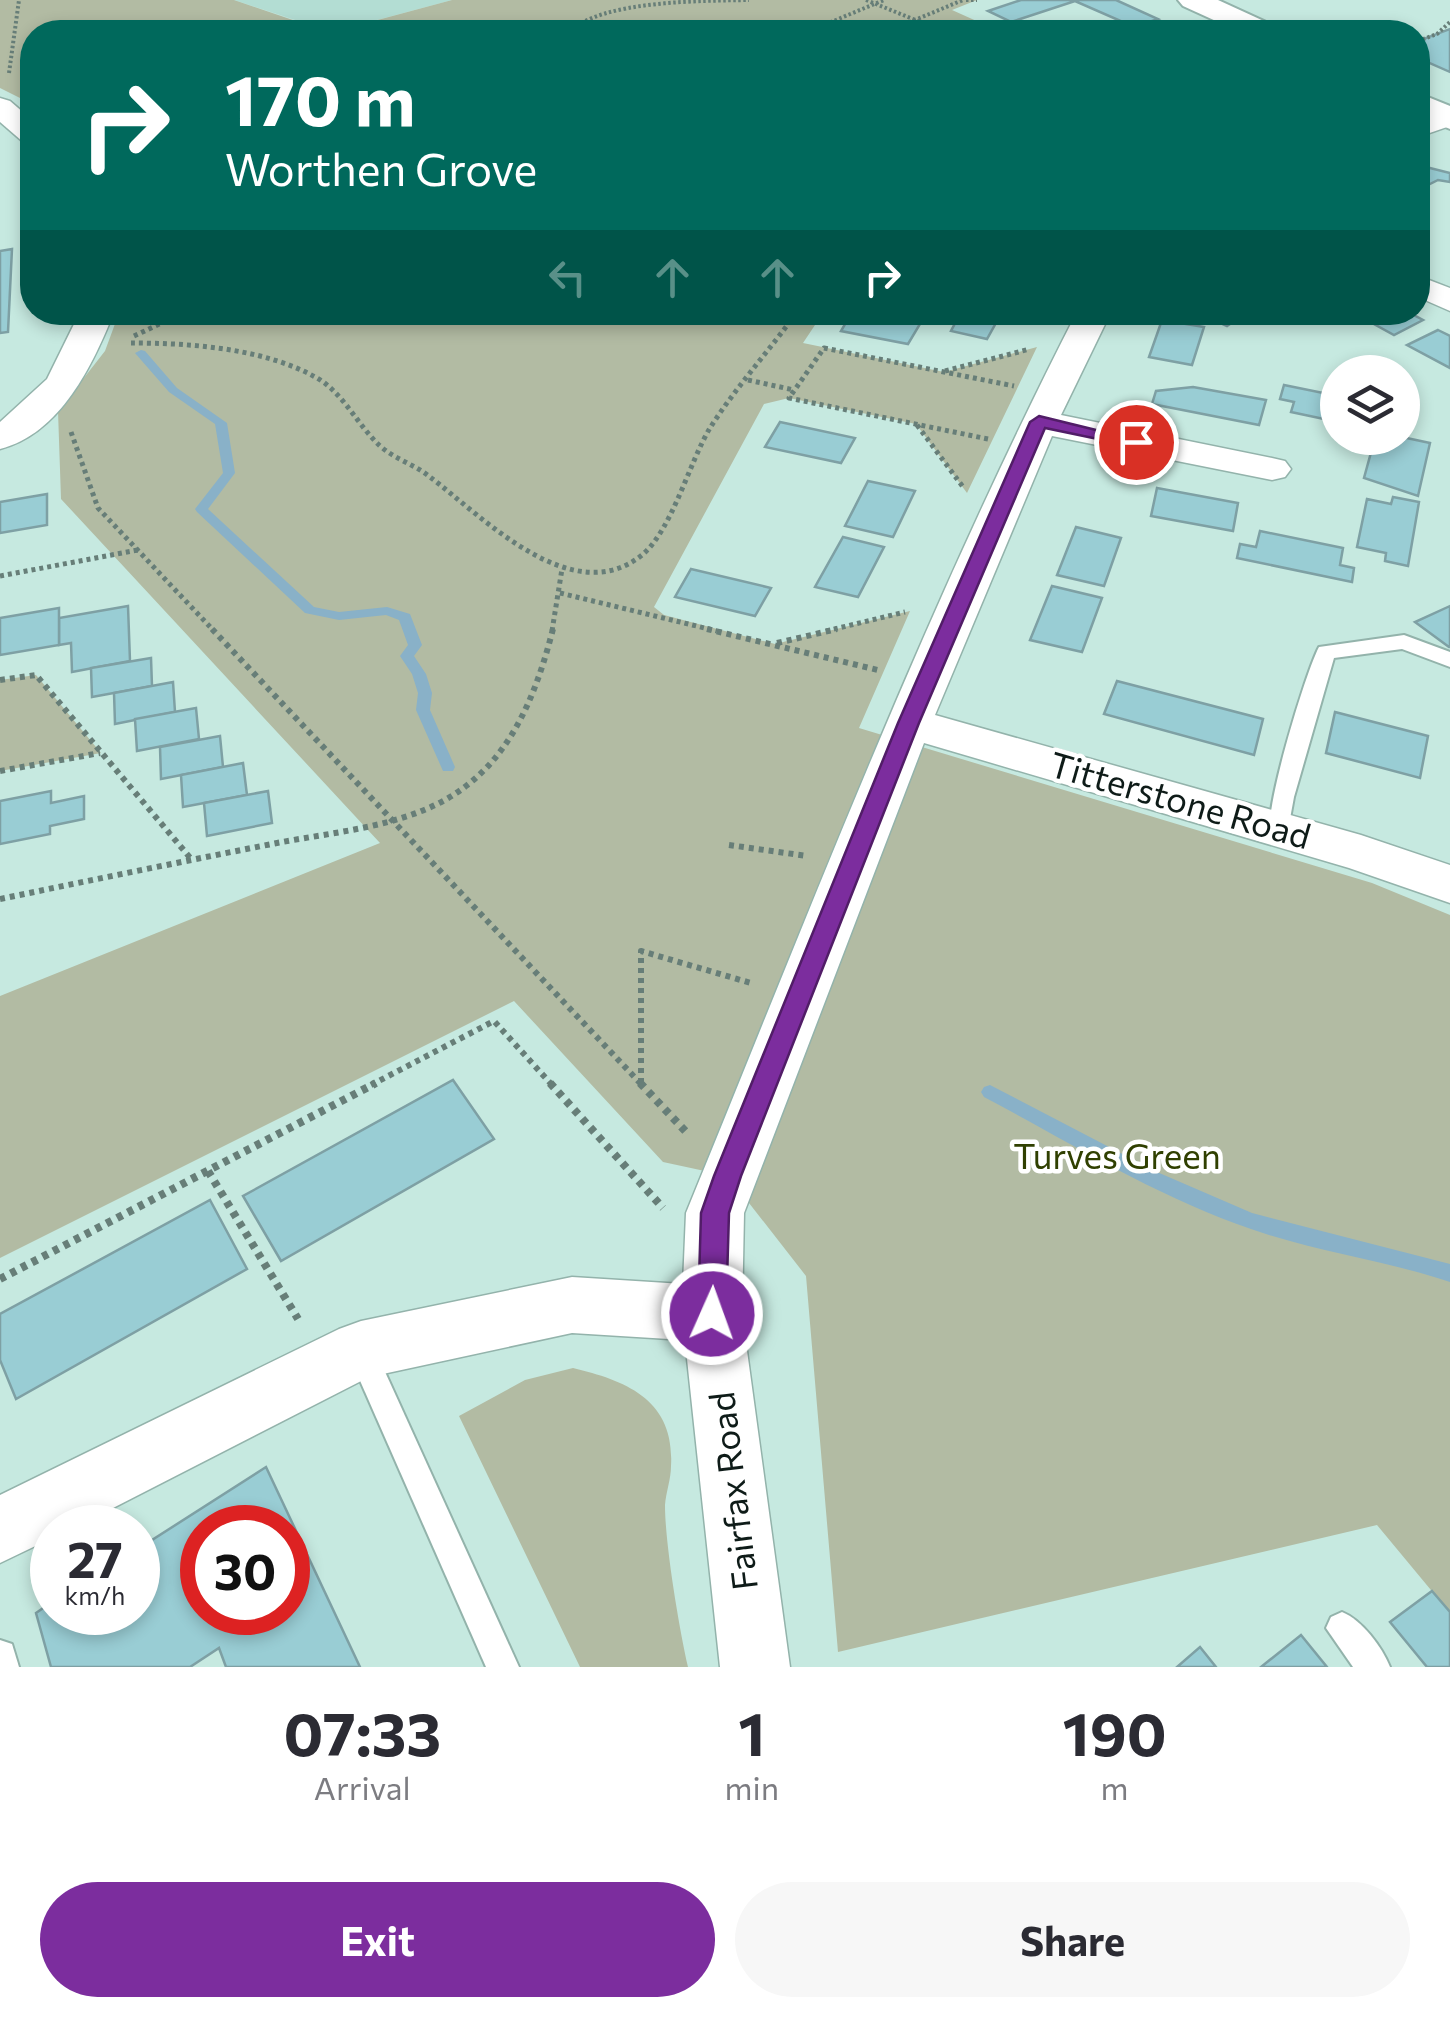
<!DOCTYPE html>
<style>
body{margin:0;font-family:Commissioner,sans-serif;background:#f7f7f7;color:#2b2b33;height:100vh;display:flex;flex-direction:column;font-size:38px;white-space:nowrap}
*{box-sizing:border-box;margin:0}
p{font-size:32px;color:#7c7c81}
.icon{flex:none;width:55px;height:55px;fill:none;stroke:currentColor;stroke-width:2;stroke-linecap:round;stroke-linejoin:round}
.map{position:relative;height:1667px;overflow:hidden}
.panel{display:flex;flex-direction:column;background:#fff;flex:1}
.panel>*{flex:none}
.top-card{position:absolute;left:20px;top:20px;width:1410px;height:305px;border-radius:40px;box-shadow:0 5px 15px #0003;background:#00695c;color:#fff;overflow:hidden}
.tools{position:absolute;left:1320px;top:355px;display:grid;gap:20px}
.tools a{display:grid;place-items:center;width:100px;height:100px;border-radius:50%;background:#fff;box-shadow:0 5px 15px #0003;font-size:50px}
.speed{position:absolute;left:30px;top:1505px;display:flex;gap:20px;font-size:50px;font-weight:700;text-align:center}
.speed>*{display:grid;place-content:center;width:130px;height:130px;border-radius:50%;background:#fff;box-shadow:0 5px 15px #0003;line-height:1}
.speed small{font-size:25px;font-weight:400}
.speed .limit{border:15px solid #d22;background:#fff;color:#111}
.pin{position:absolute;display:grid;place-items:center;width:85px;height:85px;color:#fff;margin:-42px;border:5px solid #fff;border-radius:50%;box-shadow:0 2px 10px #0007}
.me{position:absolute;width:110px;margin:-55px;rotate:2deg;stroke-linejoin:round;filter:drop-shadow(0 0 8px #0008)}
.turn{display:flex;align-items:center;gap:35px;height:210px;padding:0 40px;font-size:45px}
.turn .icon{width:130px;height:130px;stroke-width:2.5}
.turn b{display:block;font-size:70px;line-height:85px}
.lanes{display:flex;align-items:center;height:95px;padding:0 40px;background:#0003;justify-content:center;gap:50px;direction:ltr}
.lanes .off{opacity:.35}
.eta{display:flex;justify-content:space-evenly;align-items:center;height:170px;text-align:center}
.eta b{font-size:60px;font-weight:700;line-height:70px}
.primary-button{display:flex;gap:20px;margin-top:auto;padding:20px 40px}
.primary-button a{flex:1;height:115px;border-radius:60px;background:#7c2d9e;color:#fff;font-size:40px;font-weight:700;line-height:115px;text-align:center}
.primary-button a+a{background:#f7f7f7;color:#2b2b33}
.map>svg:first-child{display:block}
.built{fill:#b3ddd3}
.green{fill:#b2bba3}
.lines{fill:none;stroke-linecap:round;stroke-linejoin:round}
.stream{fill:#89b1c8;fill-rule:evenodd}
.building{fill:#99cdd4;stroke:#7ea0a4;stroke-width:2.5;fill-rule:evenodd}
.lane-casing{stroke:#93b3ab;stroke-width:4}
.street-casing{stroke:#93b3ab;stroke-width:3}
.secondary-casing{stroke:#93b3ab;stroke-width:4}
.path-far3{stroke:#677e78;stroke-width:4;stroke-dasharray:2.5 2.5;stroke-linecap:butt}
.path-far2{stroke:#677e78;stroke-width:5;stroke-dasharray:4 4;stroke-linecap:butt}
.path-far1{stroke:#677e78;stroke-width:6;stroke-dasharray:5 5;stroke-linecap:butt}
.path{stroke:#677e78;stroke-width:8;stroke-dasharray:6 6;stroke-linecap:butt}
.lane{fill:#fff;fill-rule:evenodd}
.street{fill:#fff;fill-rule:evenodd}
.secondary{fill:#fff;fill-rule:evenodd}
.route{fill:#7c2d9e;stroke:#511d67;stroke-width:2.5}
.labels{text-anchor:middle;stroke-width:9;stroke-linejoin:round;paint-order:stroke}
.street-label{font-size:35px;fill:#0e1b18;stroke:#fff}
.park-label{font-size:35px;fill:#304001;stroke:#fff}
</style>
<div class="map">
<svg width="1450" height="1667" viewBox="0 0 1450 1667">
<rect width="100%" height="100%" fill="#c6e9e0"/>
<path class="built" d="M234,0h218l-120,32z"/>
<g class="green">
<path d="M0,0h234l94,32h-296v72l-32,-16z"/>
<path d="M452,0h525l-25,10 49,22h-668z"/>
<path d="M119,313h704l-20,30 141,29 93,-25 -70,146 -51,-69 -127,-26 -25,6 -110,203 10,8 111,29 135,-33 -51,117 513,155 78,32v698l-73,-88 -539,127 -32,-376 -78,-100 -65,-14 -149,-161 -514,257v-262l380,-153 -319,-344 -3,-88 47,-60z"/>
<path d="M36,675l65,78 -101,18v-91z"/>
<path d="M573,1368c54,13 102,32 98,98 0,13 -5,26 -6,39 0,39 14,122 23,162h-108l-121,-251 66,-36z"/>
</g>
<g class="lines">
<g class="stream">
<path d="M141,350l4,1 32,37 50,35 8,50 -27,36 106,98 25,5 48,-5 23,7 12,31 -8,11 12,18 6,19 -2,17 25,57 -2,4h-10l-27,-61 2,-17 -6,-19 -12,-18 8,-11 -9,-25 -13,-5 -47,5 -34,-7 -108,-101 -2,-3 28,-36 -8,-49 -46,-32 -34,-39z"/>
<path d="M990,1085l167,87 95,41 198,51v18c-65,-22 -134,-30 -199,-53 -94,-32 -180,-86 -267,-132l-3,-5 3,-5z"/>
</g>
</g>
<g class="building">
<path d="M1021,0h95l42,19 -32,11 -10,-5 7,-3 -48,-21 -64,21 -23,-11z"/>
<path d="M1165,23l21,9 -46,-2z"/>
<path d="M1450,29v43l-32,-14v-17z"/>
<path d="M1418,165l32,8v9l-12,-2 -20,10z"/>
<path d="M12,249l-4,83 -8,1v-82z"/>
<path d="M852,312h34l-2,5 36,7 -12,20 -67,-13z"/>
<path d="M961,312h41l-15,27 -36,-8z"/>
<path d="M1247,312l-20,14 -20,-9 6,-5z"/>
<path d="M1352,312h56l15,8 -29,15z"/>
<path d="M1162,320l42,7 -12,38 -43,-8z"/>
<path d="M1438,330l12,6v32l-43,-23z"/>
<path d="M1284,385l54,11v26l-47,-10 3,-10 -14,-3z"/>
<path d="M1193,387l73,13 -7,25 -107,-21 4,-13z"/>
<path d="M780,422l75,16 -14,25 -76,-16z"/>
<path d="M1402,437l28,6 -12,53 -54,-18 11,-40 25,5z"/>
<path d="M868,481l47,10 -22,46 -48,-11z"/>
<path d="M1157,488l81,15 -5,28 -82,-15z"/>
<path d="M47,494v31l-47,8v-31z"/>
<path d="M1393,497l26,5 -11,64 -23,-5 1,-8 -29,-6 10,-48 24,5z"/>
<path d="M1076,527l45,11 -17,48 -47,-11z"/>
<path d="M1260,531l83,17 -3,17 14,3 -2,14 -115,-24 3,-14 16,3z"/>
<path d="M843,537l41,10 -26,50 -43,-10z"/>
<path d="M691,569l80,19 -16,28 -80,-19z"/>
<path d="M1052,586l50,12 -20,54 -52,-12z"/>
<path d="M128,606l2,55 -58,11 -1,-29 -12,2v-27z"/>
<path d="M1450,606v41h-1l-34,-25z"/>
<path d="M59,608v37l-59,10v-37z"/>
<path d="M151,658l1,28 -60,11 -1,-29z"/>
<path d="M1117,681l146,38 -9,36 -150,-41z"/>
<path d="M173,682l2,30 -60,12 -1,-31z"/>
<path d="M196,708l3,31 -62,12 -2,-32z"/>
<path d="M1335,712l93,24 -8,42 -94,-25z"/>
<path d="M220,736l3,31 -62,12 -1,-32z"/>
<path d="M243,763l4,32 -64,12 -2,-32z"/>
<path d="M51,791v12l33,-7v23l-34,7v8l-50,10v-43z"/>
<path d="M268,791l4,32 -65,13 -3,-33z"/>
<path d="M453,1080l41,59 -213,122 -38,-65z"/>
<path d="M210,1200l37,69 -231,130 -16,-39v-46z"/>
<path d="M266,1467l94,200h-134l-7,-19 -29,19h-139l-15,-54 16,-11v10h86v-63zM202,1528h86v84h-86z"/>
<path d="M1432,1591l18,21v55h-23l-37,-45z"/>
<path d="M1301,1635l26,32h-66z"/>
<path d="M1200,1647l16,20h-39z"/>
</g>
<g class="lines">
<defs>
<g id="lane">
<path d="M1404,635l46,17v15l-48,-18 -68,9 -40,139 -7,38h-16c-9,-20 35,-164 48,-188z"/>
<path d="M361,1337l10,4 148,326h-33l-139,-316 4,-10z"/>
<path d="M1342,1612c20,8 40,35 48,55h-37l-27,-39 5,-11z"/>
<path d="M0,1640l12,4 7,23h-19z"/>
</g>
<g id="street">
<path d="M0,98l10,3 22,19v24l-10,-3 -22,-19z"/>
<path d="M1450,109v17l-32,11v-19z"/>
<path d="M1429,280l21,8v23l-32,-14v-14z"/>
<path d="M80,312h34c-21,53 -54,122 -114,137v-27l47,-43z"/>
<path d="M1077,312h34l-50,103 211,43 13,3 6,8 -6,8 -13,3 -220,-44 -117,279 426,120 89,30v38l-101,-35 -425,-125 -180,470 -2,101 48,353h-70l-35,-327 -113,-7 -203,44 -295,151h-22v10l-52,25v-68l339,-166 22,-8 211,-44 111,7 3,-71c124,-303 241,-609 391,-901z"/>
</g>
<g id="secondary">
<path d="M1178,0h40l57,26 4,6h-39l-57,-26z"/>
<path d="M1418,93l32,13v23l-32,-13z"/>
</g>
</defs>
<use href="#lane" class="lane-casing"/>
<use href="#street" class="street-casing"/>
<use href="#secondary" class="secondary-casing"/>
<g class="path-far3">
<path d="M866,0l79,32"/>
<path d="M966,0h11"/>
<path d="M569,32c33,-32 133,-31 180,-32"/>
<path d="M807,32l77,-32"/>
<path d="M886,32l77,-32"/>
<path d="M1418,41l19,-7 13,-12"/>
<path d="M9,73l10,-73"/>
</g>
<g class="path-far2">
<path d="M134,336l51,-24"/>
<path d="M131,343c59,0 133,5 186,35 26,15 40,46 62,67 15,14 35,19 51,32 53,40 142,134 212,78 30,-25 47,-92 68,-127 26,-41 59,-77 87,-116"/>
<path d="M945,371l85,-22"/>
<path d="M748,380l46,10"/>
<path d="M917,425l46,62"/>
<path d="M71,432l27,76 116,123"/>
<path d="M988,439l-199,-41 35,-50 190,38"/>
<path d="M0,576l138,-26"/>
<path d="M560,593l157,38"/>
<path d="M552,631l10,-62"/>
<path d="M826,631l79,-19"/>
</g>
<g class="path-far1">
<path d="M212,629l430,456"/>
<path d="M707,629l175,42"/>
<path d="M777,643l60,-14"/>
<path d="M0,680l36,-5 156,185"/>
<path d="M0,771l100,-18"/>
<path d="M729,845l78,11"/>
<path d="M0,899c92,-19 185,-38 277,-56 62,-12 138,-17 189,-57 50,-38 72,-99 87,-157"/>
<path d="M641,1083v-132l110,32"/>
<path d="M371,1085l123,-64 58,64"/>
</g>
<g class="path">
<path d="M550,1083l113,125"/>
<path d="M640,1083l49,52"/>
<path d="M208,1171l90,148"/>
<path d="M0,1279l376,-196"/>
</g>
<use href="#lane" class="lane"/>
<use href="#street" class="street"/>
<use href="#secondary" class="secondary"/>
</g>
<path class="route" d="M1039,416l106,26 -9,5 -91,-19 -126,295 -178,453 -12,37 -3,101 -4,10 -10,4 -10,-4 -4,-10 3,-101 13,-37 184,-453 132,-301z"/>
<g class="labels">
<g class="street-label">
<text transform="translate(1180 801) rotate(16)" y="12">Titterstone Road</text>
<text transform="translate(734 1491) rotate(-97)" y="12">Fairfax Road</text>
</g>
<g class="park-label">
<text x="1117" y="1169">Turves Green</text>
</g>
</g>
</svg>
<div class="tools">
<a><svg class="icon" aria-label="layers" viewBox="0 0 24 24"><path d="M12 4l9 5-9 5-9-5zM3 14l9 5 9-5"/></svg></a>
</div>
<div class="speed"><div>27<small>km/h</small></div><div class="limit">30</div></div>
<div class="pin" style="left:1136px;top:442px;background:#d93025"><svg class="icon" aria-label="arrive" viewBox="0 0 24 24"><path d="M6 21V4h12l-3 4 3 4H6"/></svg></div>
<svg class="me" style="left:712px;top:1314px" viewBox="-20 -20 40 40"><circle r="17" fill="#7c2d9e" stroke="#fff" stroke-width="3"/><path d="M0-11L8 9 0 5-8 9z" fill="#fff"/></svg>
<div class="top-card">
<div class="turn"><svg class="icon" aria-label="right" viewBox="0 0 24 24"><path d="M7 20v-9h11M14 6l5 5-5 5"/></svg><div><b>170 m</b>Worthen Grove</div></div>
<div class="lanes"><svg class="icon off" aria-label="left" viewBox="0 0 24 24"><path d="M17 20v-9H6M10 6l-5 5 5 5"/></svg><svg class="icon off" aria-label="ahead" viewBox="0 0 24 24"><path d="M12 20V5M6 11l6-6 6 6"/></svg><svg class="icon off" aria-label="ahead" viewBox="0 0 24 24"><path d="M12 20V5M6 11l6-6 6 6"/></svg><svg class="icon" aria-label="right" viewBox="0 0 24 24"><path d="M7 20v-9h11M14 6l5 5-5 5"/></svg></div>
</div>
</div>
<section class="panel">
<div class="eta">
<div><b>07:33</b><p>Arrival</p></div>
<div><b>1</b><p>min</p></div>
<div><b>190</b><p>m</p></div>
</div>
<div class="primary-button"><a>Exit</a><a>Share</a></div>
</section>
